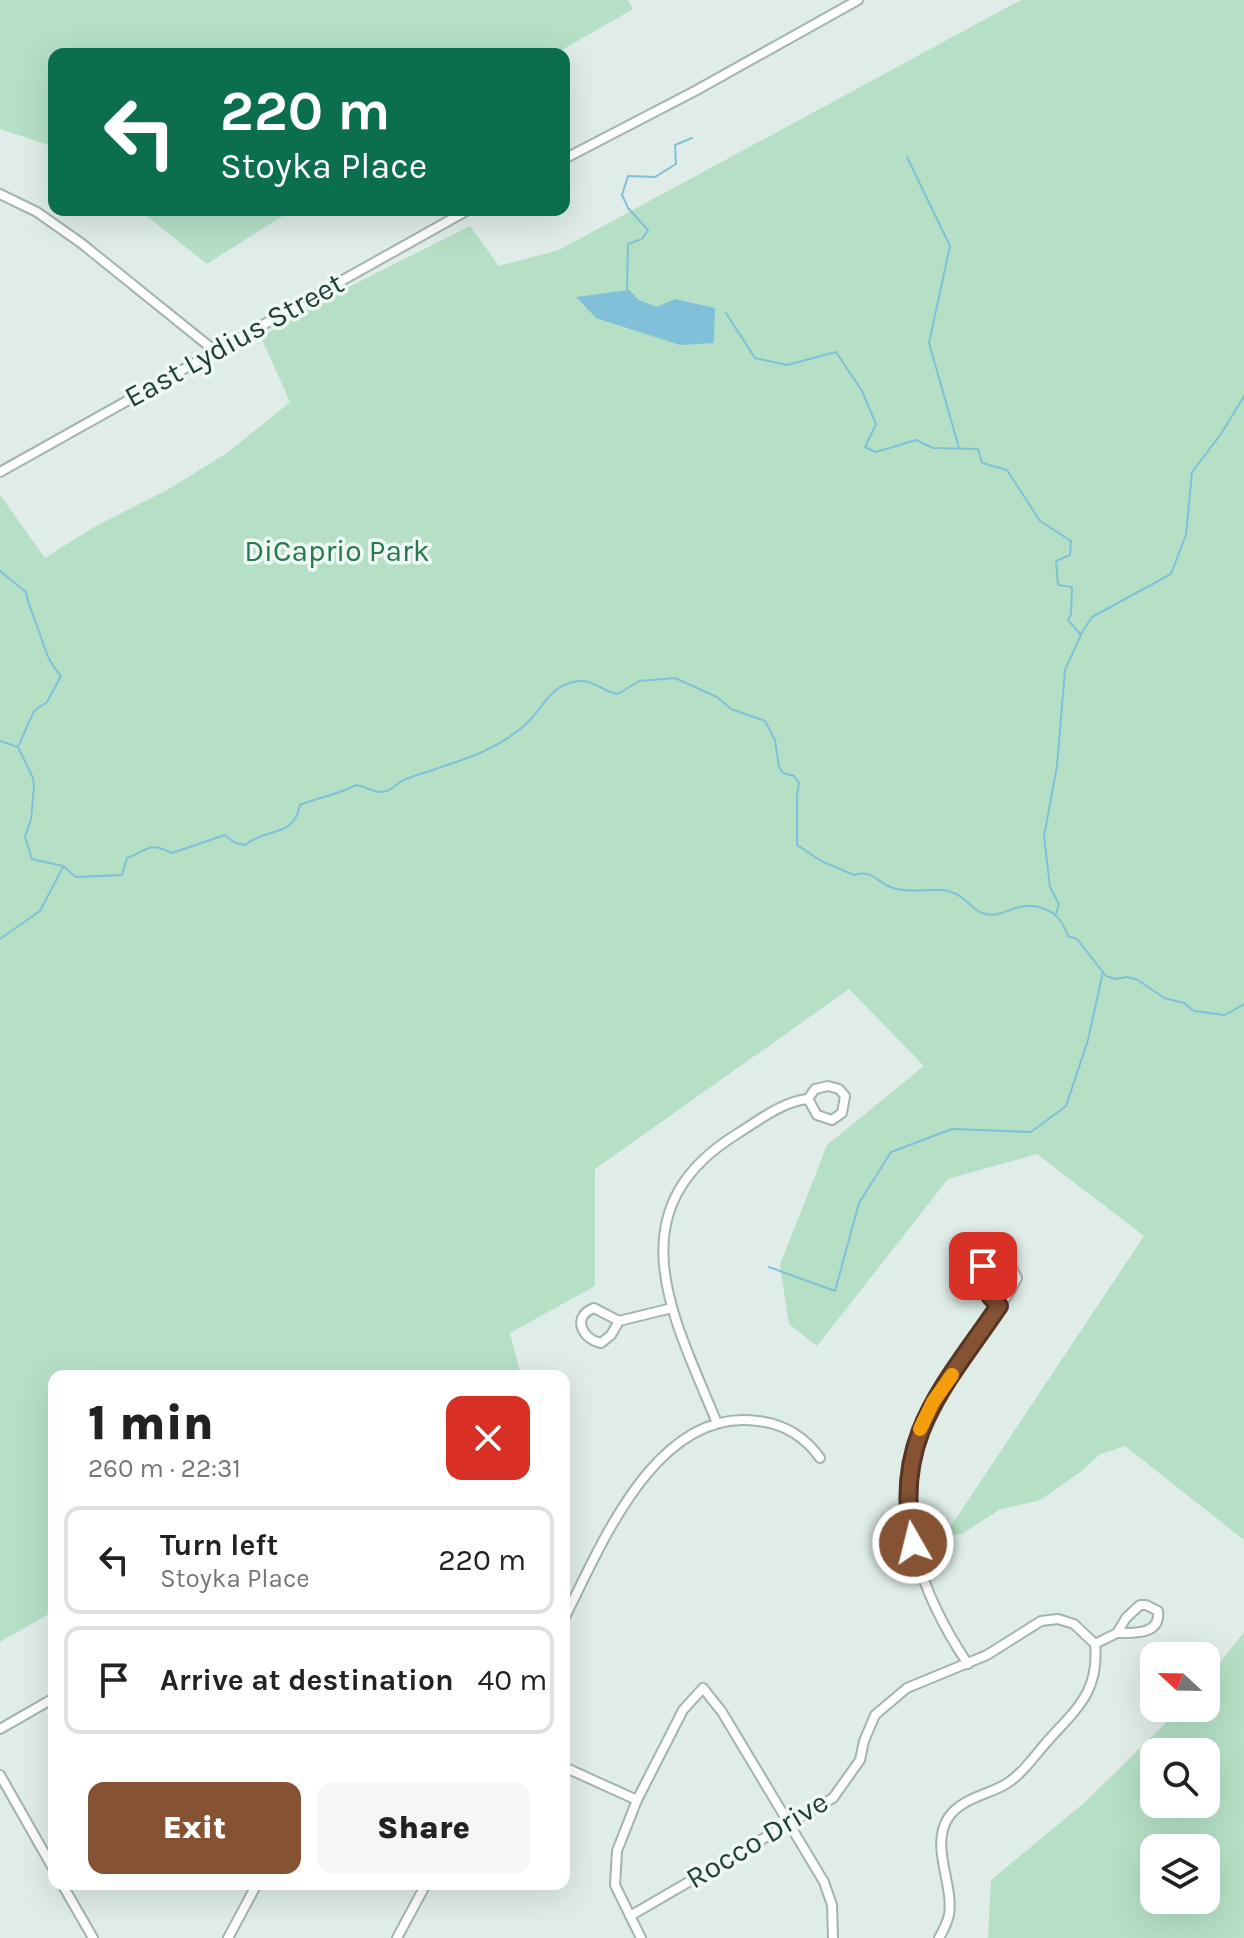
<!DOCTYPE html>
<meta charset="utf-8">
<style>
body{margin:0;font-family:Karla,sans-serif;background:#f6f6f6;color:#222;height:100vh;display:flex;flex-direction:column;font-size:30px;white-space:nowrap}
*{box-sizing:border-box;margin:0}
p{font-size:26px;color:#767676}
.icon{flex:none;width:44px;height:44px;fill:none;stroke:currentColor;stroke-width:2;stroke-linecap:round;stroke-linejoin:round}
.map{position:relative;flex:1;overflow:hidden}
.side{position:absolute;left:48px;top:1370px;width:522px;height:520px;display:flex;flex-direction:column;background:#fff;border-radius:16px;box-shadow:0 8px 32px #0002}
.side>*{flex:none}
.top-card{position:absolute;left:48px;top:48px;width:522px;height:168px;border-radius:16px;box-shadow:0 8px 32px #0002;background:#0b6e4f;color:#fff;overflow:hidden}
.needle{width:52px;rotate:292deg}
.tools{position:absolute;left:1140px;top:1642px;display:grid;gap:16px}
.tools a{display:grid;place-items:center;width:80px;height:80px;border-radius:16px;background:#fff;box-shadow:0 8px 32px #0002;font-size:40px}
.pin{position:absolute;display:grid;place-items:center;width:68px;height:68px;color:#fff;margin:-34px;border-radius:16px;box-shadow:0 4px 12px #0006}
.me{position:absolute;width:88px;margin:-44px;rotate:352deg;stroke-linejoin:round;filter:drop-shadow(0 0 6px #0008)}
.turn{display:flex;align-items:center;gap:28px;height:168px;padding:0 40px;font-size:36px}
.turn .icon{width:104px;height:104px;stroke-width:2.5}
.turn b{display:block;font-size:56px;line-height:68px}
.round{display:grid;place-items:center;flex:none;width:84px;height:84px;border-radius:16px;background:#f6f6f6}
.overview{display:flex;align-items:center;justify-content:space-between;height:136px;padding:0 40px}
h1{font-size:48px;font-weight:800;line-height:60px}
.cta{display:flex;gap:16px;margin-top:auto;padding:16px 40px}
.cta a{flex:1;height:92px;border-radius:16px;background:#855234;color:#fff;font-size:32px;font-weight:800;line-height:92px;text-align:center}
.cta a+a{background:#f6f6f6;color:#222}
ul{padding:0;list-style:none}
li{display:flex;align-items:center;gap:24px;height:108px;margin:0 16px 12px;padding:0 24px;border:4px solid #e0e0e0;border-radius:16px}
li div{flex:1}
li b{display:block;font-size:30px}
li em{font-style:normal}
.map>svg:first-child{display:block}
.green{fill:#b5e0c6;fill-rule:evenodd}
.water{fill:#80c0d8}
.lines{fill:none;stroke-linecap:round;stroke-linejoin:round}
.stream{stroke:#80c0d8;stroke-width:2}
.minor-casing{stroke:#a1b4b0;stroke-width:12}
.minor{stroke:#fff;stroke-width:8}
.route-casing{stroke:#563522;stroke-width:20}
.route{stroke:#855234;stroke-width:14}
.slow{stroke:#f59e0b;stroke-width:14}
.labels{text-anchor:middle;stroke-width:7;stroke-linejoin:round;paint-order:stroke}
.street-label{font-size:30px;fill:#1e3e39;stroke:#f0f8f5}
.park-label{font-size:30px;fill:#24794f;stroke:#f0f8f5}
</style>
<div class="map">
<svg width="1244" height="1938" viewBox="0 0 1244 1938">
<rect width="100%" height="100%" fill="#dfece8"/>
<g class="green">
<path d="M0,0h628l5,9 -78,45h-501v93l-54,-18z"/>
<path d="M1021,0h223v1540l-119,-94 -25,8 -17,16 -43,30 -41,10 -37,24 -17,1 199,-299 -107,-82 -89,25 -131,167 -28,-22 -9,-59 47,-120 97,-79 -75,-77 -254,180v117l-85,47 11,43h-467v235l-54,31v-1147l45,63 49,-31 73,-37 60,-37 63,-51 -29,-65 56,-34 153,-77 29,40 60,-16z"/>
<path d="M139,210h153l-85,54z"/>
<path d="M1244,1632v306h-256l3,-58 93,-77 97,-95h25v-27zM1154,1752h52v52h-52zM1154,1848h52v52h-52z"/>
</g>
<path class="water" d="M629,290l10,10 18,7 18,-8 40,9 -1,35 -34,2 -84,-27 -20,-21z"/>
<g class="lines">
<g class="stream">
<path d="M907,157l43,89 -21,97 30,105"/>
<path d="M627,290l1,-46 14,-5 6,-9 -20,-22 -6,-13 6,-19 27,1 21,-13 -1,-19 17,-7"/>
<path d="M726,313l29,45 32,7 49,-13 26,39 14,33 -11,23 11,5 40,-12 17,8 45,1 4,14 25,7 33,51 31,20 -1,14 -14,6 2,24 14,2 -1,27 -3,6 13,15 -16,35 -8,96 -13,70 6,51 9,17 -3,10"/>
<path d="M0,571l26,21c2,14 8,24 12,37 7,18 9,32 23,47l-14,26 -13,9 -16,36 15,31 1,9 -3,32 -6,18 7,22 31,7 13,11 46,-2 5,-17c22,-8 21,-17 45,-5l53,-18 10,8 10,2c24,-19 48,-6 55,-40 19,-8 37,-10 56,-20 7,1 16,6 23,7 13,1 17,-10 27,-13 41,-15 90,-25 122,-57 16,-16 21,-34 45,-40 18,-5 28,9 45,12l21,-13 36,-3 42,19 14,12 34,12 10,19 4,27 4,6 11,3 5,7 -2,13v49l24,16 33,14c19,-6 23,8 39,13 21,7 43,-3 61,5 12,4 18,18 31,21 19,5 34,-16 60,-5 13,5 18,14 23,27l9,3 29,37 10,3 11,-2 11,3 26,18 20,5 10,8 31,4 19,-11"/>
<path d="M1081,634l11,-17 79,-43 15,-39 6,-63 29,-38 23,-38"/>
<path d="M0,741l18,6"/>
<path d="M0,939l40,-28 23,-44"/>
<path d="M769,1267l66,24 24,-88 32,-51 61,-23 79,3 35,-26 22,-66 15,-68"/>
</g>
<defs>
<g id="minor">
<path d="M564,159l131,-68 163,-91"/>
<path d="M0,194l37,18 44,31 134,108"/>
<path d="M0,472l468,-262"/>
<path d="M828,1086l11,3 6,7 -3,17 -10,7 -15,-5 -9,-16 7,-10z"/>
<path d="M594,1308l25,13 -8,14 -10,8c-20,-4 -29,-27 -7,-35z"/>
<path d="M619,1321l53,-13"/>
<path d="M717,1423c-42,-103 -105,-212 20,-289 21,-13 46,-33 71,-35"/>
<path d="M1140,1605h6l12,6c3,24 -24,22 -41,22l9,-15z"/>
<path d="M564,1619c37,-73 92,-213 194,-198 26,3 47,16 62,37"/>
<path d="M1095,1644l22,-11"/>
<path d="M968,1664c-44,-65 -80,-154 -49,-232 17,-44 62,-100 90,-139l8,-15c-5,-12 -10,-16 -24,-19 -25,16 -8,31 6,47"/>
<path d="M0,1729l54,-31"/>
<path d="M564,1767l73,33"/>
<path d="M0,1775l54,95"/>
<path d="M62,1884l31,54"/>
<path d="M630,1916l203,-118 27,-38 4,-19 11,-26 32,-27 80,-33 54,-34 17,-2 16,5 21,20"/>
<path d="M228,1938l29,-54"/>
<path d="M397,1938l29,-54"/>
<path d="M641,1938l-26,-53 2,-34 20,-51 46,-90 20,-22 19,24 102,170 8,23 1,33"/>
<path d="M939,1938c4,-7 8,-15 10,-23 5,-31 -19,-68 -1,-97 13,-20 40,-23 58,-34 16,-10 27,-26 39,-40 29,-33 55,-51 50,-100"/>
</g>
</defs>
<use href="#minor" class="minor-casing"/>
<use href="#minor" class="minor"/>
</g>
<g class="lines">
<defs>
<path id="route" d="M913,1543c-21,-105 31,-156 86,-237 -11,-13 -22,-22 -16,-40"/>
</defs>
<use href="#route" class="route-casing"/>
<use href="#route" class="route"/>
<path class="slow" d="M920,1429l13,-27 19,-27"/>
</g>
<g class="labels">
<g class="street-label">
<text transform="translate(234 340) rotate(-29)" y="10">East Lydius Street</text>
<text transform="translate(757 1840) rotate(-31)" y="10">Rocco Drive</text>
</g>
<g class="park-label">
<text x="337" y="561">DiCaprio Park</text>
</g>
</g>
</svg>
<div class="tools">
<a><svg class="needle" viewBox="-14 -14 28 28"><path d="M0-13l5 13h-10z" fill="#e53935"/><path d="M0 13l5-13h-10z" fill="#767676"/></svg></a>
<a><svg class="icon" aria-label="search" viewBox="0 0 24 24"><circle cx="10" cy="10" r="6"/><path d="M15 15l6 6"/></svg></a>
<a><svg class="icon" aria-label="layers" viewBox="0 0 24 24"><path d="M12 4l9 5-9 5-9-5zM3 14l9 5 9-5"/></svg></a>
</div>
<div class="pin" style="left:983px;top:1266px;background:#d93025"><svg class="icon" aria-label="arrive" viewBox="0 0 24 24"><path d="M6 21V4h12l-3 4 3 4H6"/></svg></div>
<svg class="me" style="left:913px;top:1543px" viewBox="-20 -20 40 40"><circle r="17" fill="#855234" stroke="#fff" stroke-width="3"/><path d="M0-11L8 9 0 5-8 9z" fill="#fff"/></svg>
<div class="top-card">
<div class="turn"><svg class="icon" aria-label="left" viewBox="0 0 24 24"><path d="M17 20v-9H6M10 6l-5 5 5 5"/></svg><div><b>220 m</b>Stoyka Place</div></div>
</div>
<section class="side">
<div class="overview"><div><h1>1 min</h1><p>260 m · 22:31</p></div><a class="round" style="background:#d93025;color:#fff"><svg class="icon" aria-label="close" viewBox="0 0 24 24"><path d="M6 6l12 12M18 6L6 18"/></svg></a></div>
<ul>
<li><svg class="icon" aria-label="left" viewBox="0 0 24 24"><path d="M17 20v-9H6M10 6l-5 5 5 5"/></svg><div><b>Turn left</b><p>Stoyka Place</p></div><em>220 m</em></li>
<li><svg class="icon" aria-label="arrive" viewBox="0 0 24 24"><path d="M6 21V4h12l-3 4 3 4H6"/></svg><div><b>Arrive at destination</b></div><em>40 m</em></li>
</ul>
<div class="cta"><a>Exit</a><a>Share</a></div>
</section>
</div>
